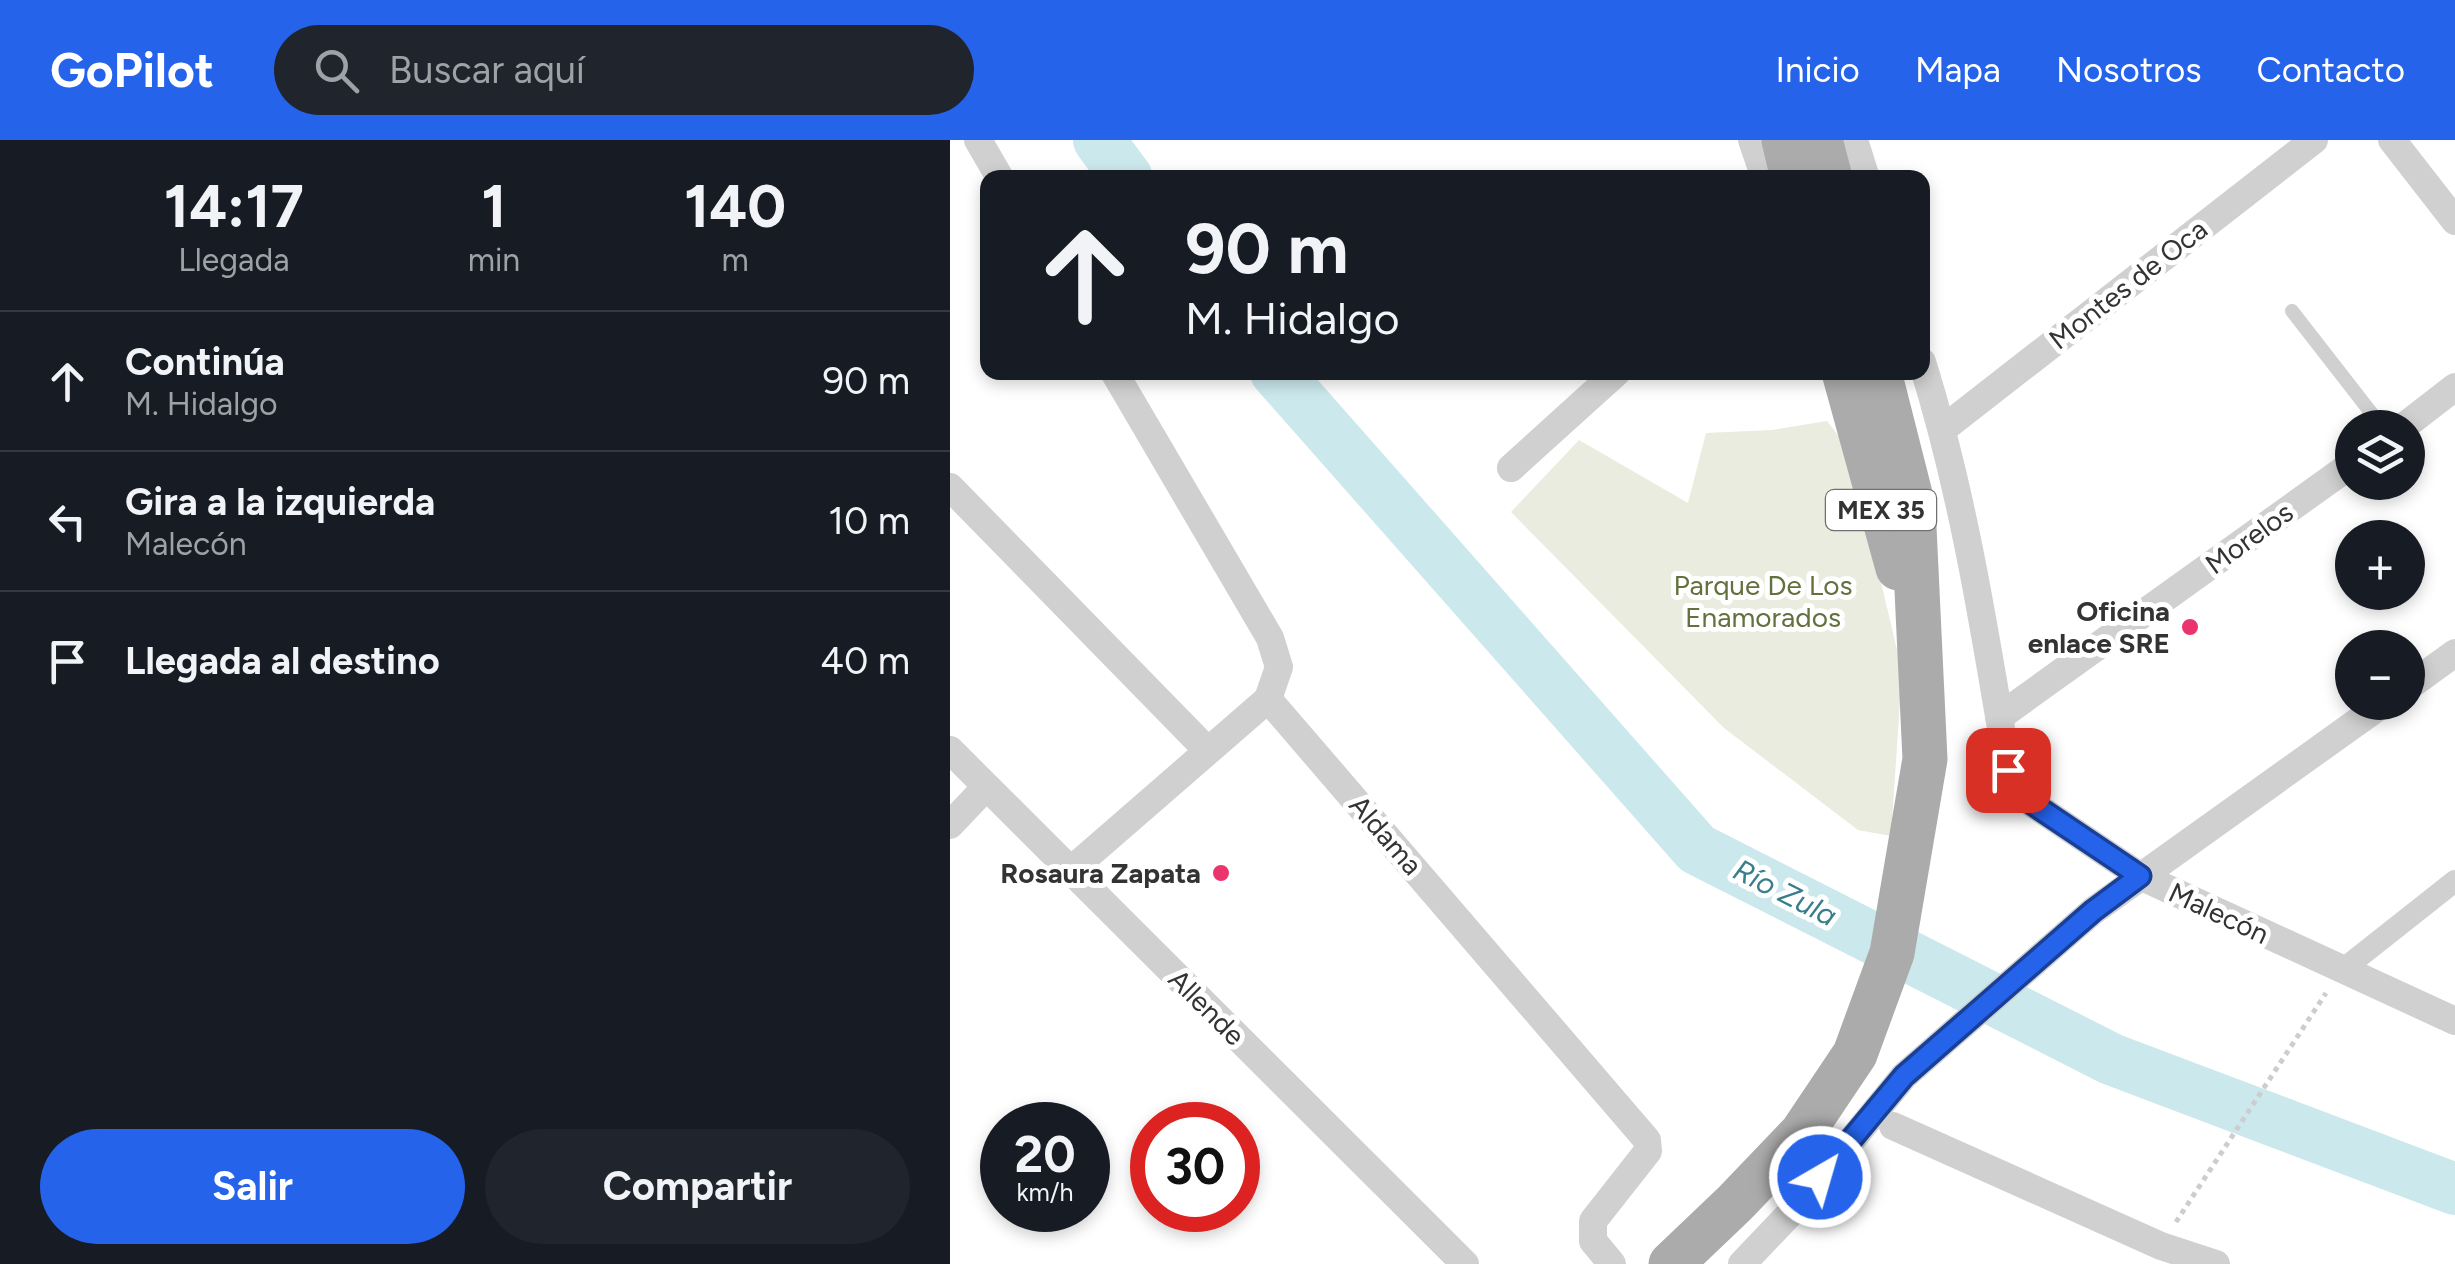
<!DOCTYPE html>
<html lang="es">
<meta charset="utf-8">
<style>
body{margin:0;font-family:Figtree,sans-serif;background:#20242c;color:#f1f3f6;height:100vh;display:flex;flex-direction:column;font-size:38px;white-space:nowrap}
*{box-sizing:border-box;margin:0}
p{font-size:32px;color:#9ea1a6}
.icon{flex:none;width:55px;height:55px;fill:none;stroke:currentColor;stroke-width:2;stroke-linecap:round;stroke-linejoin:round}
.map{position:relative;flex:1;overflow:hidden}
.side{display:flex;flex-direction:column;background:#171b24;width:950px}
.side>*{flex:none}
.guide{position:absolute;left:30px;top:30px;width:950px;height:210px;border-radius:20px;box-shadow:0 5px 15px #0003;background:#171b24;color:#f1f3f6;overflow:hidden}
.buttons{position:absolute;left:1385px;top:270px;display:grid;gap:20px}
.buttons a{display:grid;place-items:center;width:90px;height:90px;border-radius:50%;background:#171b24;box-shadow:0 5px 15px #0003;font-size:50px}
.speed{position:absolute;left:30px;top:962px;display:flex;gap:20px;font-size:50px;font-weight:700;text-align:center}
.speed>*{display:grid;place-content:center;width:130px;height:130px;border-radius:50%;background:#171b24;box-shadow:0 5px 15px #0003;line-height:1}
.speed small{font-size:25px;font-weight:400}
.speed .limit{border:15px solid #d22;background:#fff;color:#111}
.pin{position:absolute;display:grid;place-items:center;width:85px;height:85px;color:#fff;margin:-42px;border-radius:20px;box-shadow:0 5px 15px #0006}
.me{position:absolute;width:110px;margin:-55px;rotate:38deg;stroke-linejoin:round;filter:drop-shadow(0 0 8px #0008)}
.turn{display:flex;align-items:center;gap:35px;height:210px;padding:0 40px;font-size:45px}
.turn .icon{width:130px;height:130px;stroke-width:2.5}
.turn b{display:block;font-size:70px;line-height:85px}
.eta{display:flex;justify-content:space-evenly;align-items:center;height:170px;text-align:center}
.eta b{font-size:60px;font-weight:700;line-height:70px}
.primary-button{display:flex;gap:20px;margin-top:auto;padding:20px 40px}
.primary-button a{flex:1;height:115px;border-radius:60px;background:#2563eb;color:#fff;font-size:40px;font-weight:700;line-height:115px;text-align:center}
.primary-button a+a{background:#20242c;color:#f1f3f6}
ul{padding:0;list-style:none}
li{display:flex;align-items:center;gap:30px;height:140px;padding:0 40px;border-top:2px solid #363941}
li div{flex:1}
li b{display:block;font-size:38px}
li em{font-style:normal}
header{display:flex;align-items:center;gap:60px;box-sizing:border-box;height:140px;padding:0 50px;background:#2563eb;color:#fff}
header strong{font-size:48px}
nav{display:flex;gap:55px;margin-inline-start:auto;font-size:35px}
.search{width:700px;height:90px;background:#20242c;display:flex;align-items:center;gap:25px;box-sizing:border-box;padding:0 35px;border-radius:55px;color:#9ea1a6;font-size:38px}
main{display:flex;flex:1;min-height:0}
.map>svg:first-child{display:block}
.green{fill:#e9ecde}
.lines{fill:none;stroke-linecap:round;stroke-linejoin:round}
.river{stroke:#cbe8ed;stroke-width:52}
.path{stroke:#cdcdcd;stroke-width:5;stroke-dasharray:5 5;stroke-linecap:butt}
.service{stroke:#d0d0d0;stroke-width:14}
.pedestrian{stroke:#d0d0d0;stroke-width:22}
.minor{stroke:#d0d0d0;stroke-width:28}
.primary{stroke:#ababab;stroke-width:45}
.route-casing{stroke:#184099;stroke-width:25}
.route{stroke:#2563eb;stroke-width:18}
.poi-dot{fill:#eb346d;stroke:#fff;stroke-width:4}
.labels{text-anchor:middle;stroke-width:10;stroke-linejoin:round;paint-order:stroke}
.shield{fill:#fff;stroke:#707070;stroke-width:2.5}
.shield-label{font-size:25px;font-weight:bold;fill:#333}
.street-label{font-size:28px;fill:#333;stroke:#fff}
.park-label{font-size:28px;fill:#62713d;stroke:#fff}
.poi-label{font-size:28px;font-weight:bold;fill:#333;stroke:#fff;text-anchor:end}
.water-label{font-size:30px;font-style:italic;fill:#387f8b;stroke:#fff}
</style>
<header>
<strong>GoPilot</strong>
<div class="search"><svg class="icon" aria-label="search" viewBox="0 0 24 24"><circle cx="10" cy="10" r="6"/><path d="M15 15l6 6"/></svg>Buscar aquí</div>
<nav><a>Inicio</a><a>Mapa</a><a>Nosotros</a><a>Contacto</a></nav>
</header>
<main>
<section class="side">
<div class="eta">
<div><b>14:17</b><p>Llegada</p></div>
<div><b>1</b><p>min</p></div>
<div><b>140</b><p>m</p></div>
</div>
<ul>
<li><svg class="icon" aria-label="ahead" viewBox="0 0 24 24"><path d="M12 20V5M6 11l6-6 6 6"/></svg><div><b>Continúa</b><p>M. Hidalgo</p></div><em>90 m</em></li>
<li><svg class="icon" aria-label="left" viewBox="0 0 24 24"><path d="M17 20v-9H6M10 6l-5 5 5 5"/></svg><div><b>Gira a la izquierda</b><p>Malecón</p></div><em>10 m</em></li>
<li><svg class="icon" aria-label="arrive" viewBox="0 0 24 24"><path d="M6 21V4h12l-3 4 3 4H6"/></svg><div><b>Llegada al destino</b></div><em>40 m</em></li>
</ul>
<div class="primary-button"><a>Salir</a><a>Compartir</a></div>
</section>
<div class="map">
<svg width="1505" height="1124" viewBox="0 0 1505 1124">
<rect width="100%" height="100%" fill="#fff"/>
<path class="green" d="M877,281l23,30 52,220 -11,165 -33,-6 -134,-102 -213,-216 68,-72 109,63 18,-70 66,-3z"/>
<g class="lines">
<g class="river">
<path d="M149,0l28,38"/>
<path d="M326,232l421,477 414,210 344,130"/>
</g>
<path class="path" d="M1226,1082l150,-229"/>
<path class="service" d="M1342,171l91,117"/>
<path class="pedestrian" d="M1391,831l114,-90"/>
<g class="minor">
<path d="M28,0l22,38"/>
<path d="M802,0l13,38"/>
<path d="M904,0l12,38"/>
<path d="M1442,0l63,81"/>
<path d="M972,222c42,134 63,271 86,408l8,18 14,14 110,74 315,145"/>
<path d="M164,232l156,266 9,29 -11,32 379,441 1,11 -55,70v20l19,23"/>
<path d="M1452,288l53,-41"/>
<path d="M993,289l371,-289"/>
<path d="M561,328l106,-96"/>
<path d="M0,347l257,263"/>
<path d="M1458,547l47,-34"/>
<path d="M1049,577l353,-253"/>
<path d="M0,610l515,514"/>
<path d="M0,685l35,-37"/>
<path d="M120,731l198,-172"/>
<path d="M943,986l268,120 55,18"/>
<path d="M792,1124l58,-61 104,-127 189,-165 292,-209"/>
</g>
<g class="primary">
<path d="M834,0l9,38"/>
<path d="M870,0l10,38"/>
<path d="M894,232l54,196"/>
<path d="M721,1124l64,-61 67,-70 53,-79 37,-101 33,-194 -12,-253 -34,-134"/>
</g>
</g>
<g class="lines">
<defs>
<path id="route" d="M870,1037l84,-101 189,-165 47,-35 -110,-74 -14,-14 -8,-18"/>
</defs>
<use href="#route" class="route-casing"/>
<use href="#route" class="route"/>
</g>
<g class="poi-dot">
<circle cx="1240" cy="487" r="10"/>
<circle cx="271" cy="733" r="10"/>
</g>
<g class="labels">
<rect class="shield" x="876" y="350" width="110" height="40" rx="8"/>
<g class="shield-label">
<text x="931" y="379">MEX 35</text>
</g>
<g class="street-label">
<text transform="translate(1178 144) rotate(-38)" y="10">Montes de Oca</text>
<text transform="translate(1299 398) rotate(-36)" y="10">Morelos</text>
<text transform="translate(436 695) rotate(49)" y="10">Aldama</text>
<text transform="translate(1269 773) rotate(25)" y="10">Malecón</text>
<text transform="translate(257 867) rotate(45)" y="10">Allende</text>
</g>
<g class="park-label">
<text x="813" y="455">Parque De Los<tspan x="813" dy="32">Enamorados</tspan></text>
</g>
<g class="poi-label">
<text x="1220" y="481">Oficina<tspan x="1220" dy="32">enlace SRE</tspan></text>
<text x="251" y="743">Rosaura Zapata</text>
</g>
<g class="water-label">
<text transform="translate(835 753) rotate(27)" y="10">Río Zula</text>
</g>
</g>
</svg>
<div class="buttons">
<a><svg class="icon" aria-label="layers" viewBox="0 0 24 24"><path d="M12 4l9 5-9 5-9-5zM3 14l9 5 9-5"/></svg></a>
<a>+</a>
<a>−</a>
</div>
<div class="speed"><div>20<small>km/h</small></div><div class="limit">30</div></div>
<div class="pin" style="left:1058px;top:630px;background:#d93025"><svg class="icon" aria-label="arrive" viewBox="0 0 24 24"><path d="M6 21V4h12l-3 4 3 4H6"/></svg></div>
<svg class="me" style="left:870px;top:1037px" viewBox="-20 -20 40 40"><circle r="17" fill="#2563eb" stroke="#fff" stroke-width="3"/><path d="M0-11L8 9 0 5-8 9z" fill="#fff"/></svg>
<div class="guide">
<div class="turn"><svg class="icon" aria-label="ahead" viewBox="0 0 24 24"><path d="M12 20V5M6 11l6-6 6 6"/></svg><div><b>90 m</b>M. Hidalgo</div></div>
</div>
</div>
</main>
